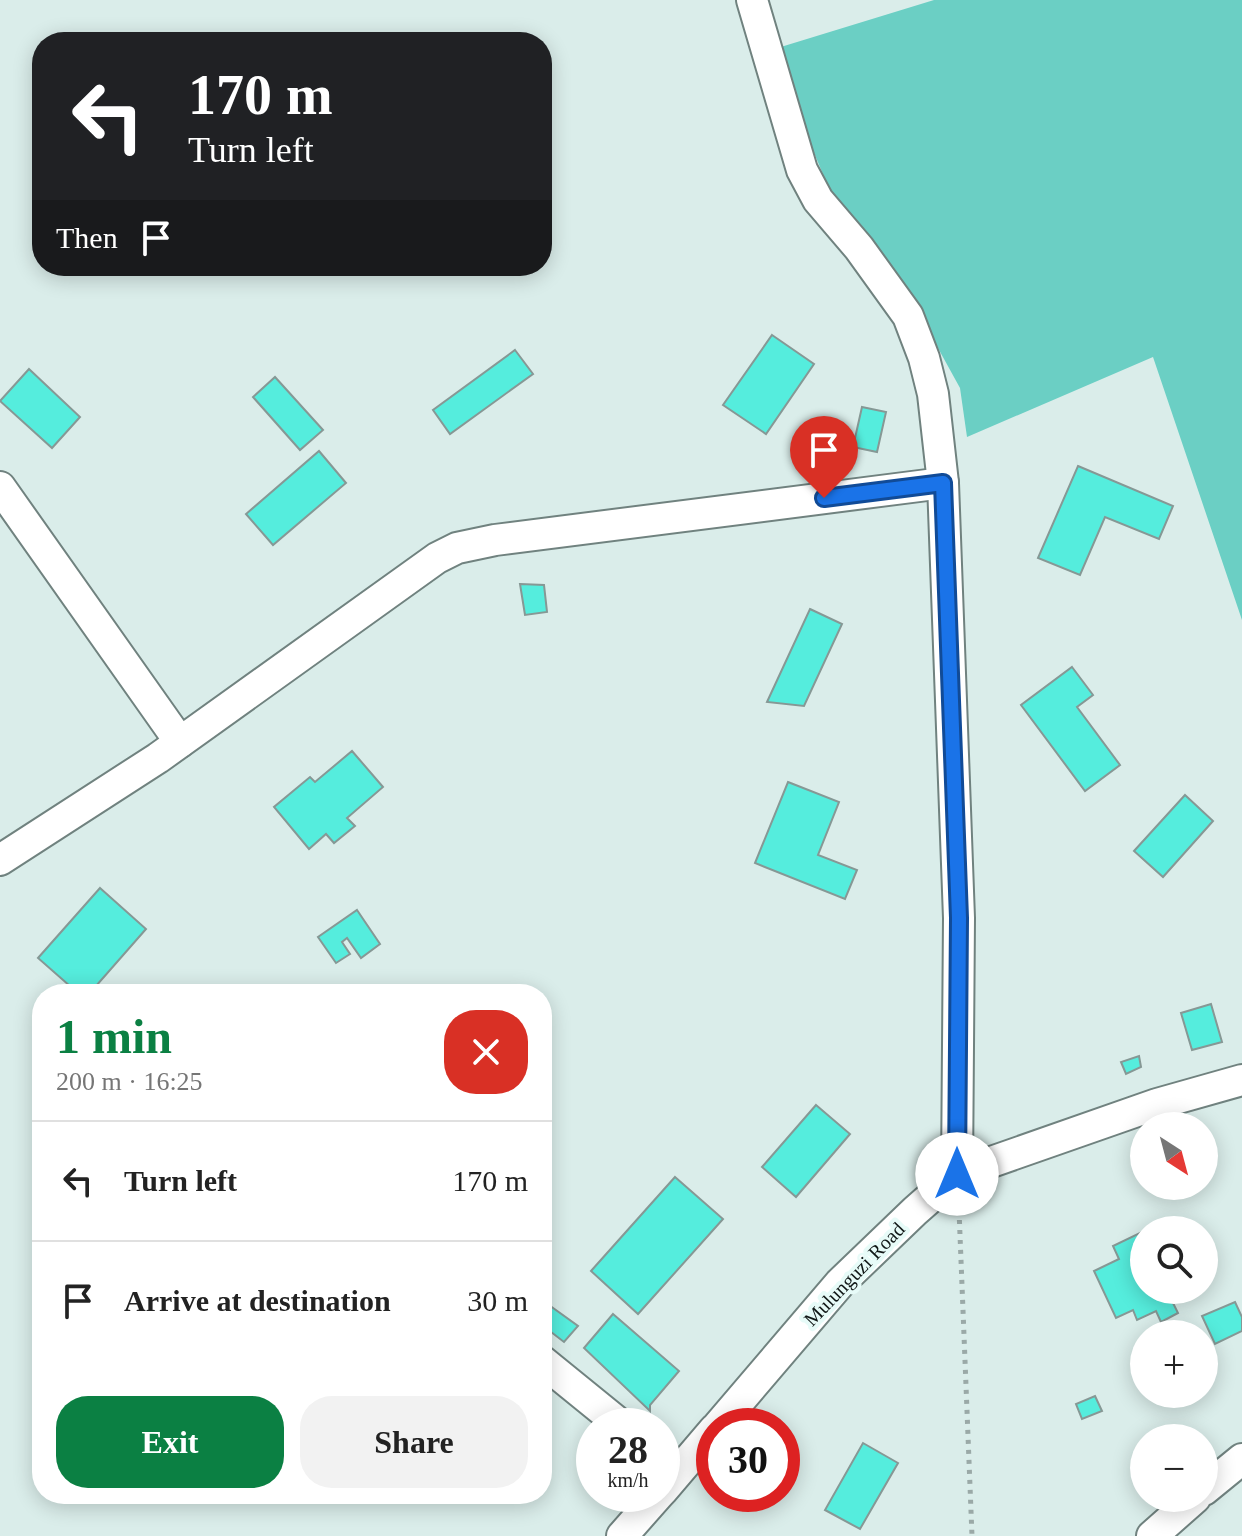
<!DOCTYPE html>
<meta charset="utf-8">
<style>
body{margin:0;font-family:"Times New Roman",serif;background:#f2f2f2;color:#222;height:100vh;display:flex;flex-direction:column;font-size:30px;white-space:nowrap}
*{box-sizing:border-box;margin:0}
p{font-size:26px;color:#767676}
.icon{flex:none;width:44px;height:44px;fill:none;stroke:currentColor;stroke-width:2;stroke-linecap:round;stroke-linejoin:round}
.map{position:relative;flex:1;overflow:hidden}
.sheet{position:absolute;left:32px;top:984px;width:520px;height:520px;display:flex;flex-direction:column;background:#fff;border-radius:32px;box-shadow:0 4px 20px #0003}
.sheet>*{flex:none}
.guide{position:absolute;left:32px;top:32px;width:520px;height:244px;border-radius:32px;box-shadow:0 4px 20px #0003;background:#202124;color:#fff;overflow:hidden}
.needle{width:52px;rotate:144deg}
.controls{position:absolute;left:1130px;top:1112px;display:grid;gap:16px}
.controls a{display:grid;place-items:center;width:88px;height:88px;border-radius:50%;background:#fff;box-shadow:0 4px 20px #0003;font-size:40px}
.speed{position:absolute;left:576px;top:1408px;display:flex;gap:16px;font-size:40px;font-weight:700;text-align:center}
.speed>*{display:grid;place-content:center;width:104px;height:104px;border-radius:50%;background:#fff;box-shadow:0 4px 20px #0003;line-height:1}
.speed small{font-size:20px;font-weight:400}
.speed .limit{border:12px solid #d22;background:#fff;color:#111}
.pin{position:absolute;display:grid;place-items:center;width:68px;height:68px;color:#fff;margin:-82px -34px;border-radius:50% 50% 50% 0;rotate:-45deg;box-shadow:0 0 8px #0007}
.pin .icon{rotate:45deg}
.me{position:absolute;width:88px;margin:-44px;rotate:0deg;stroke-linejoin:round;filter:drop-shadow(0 0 6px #0008)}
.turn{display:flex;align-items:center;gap:28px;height:168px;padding:0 24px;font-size:36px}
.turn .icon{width:104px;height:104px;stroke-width:2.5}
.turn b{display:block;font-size:56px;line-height:68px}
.then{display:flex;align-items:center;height:76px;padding:0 24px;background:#0003;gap:16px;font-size:30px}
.round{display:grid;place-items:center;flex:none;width:84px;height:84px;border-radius:32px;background:#f2f2f2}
.summary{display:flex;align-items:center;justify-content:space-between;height:136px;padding:0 24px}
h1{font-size:48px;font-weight:700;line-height:60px;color:#0b8043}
.cta{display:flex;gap:16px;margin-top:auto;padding:16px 24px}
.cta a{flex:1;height:92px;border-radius:32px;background:#0b8043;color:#fff;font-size:32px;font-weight:700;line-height:92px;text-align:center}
.cta a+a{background:#f2f2f2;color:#222}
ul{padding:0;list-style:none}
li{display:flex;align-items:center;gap:24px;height:120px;padding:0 24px;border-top:2px solid #e0e0e0}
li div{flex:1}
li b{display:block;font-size:30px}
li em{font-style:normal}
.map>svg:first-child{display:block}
.green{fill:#6bcfc4}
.building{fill:#55eddd;stroke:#869895;stroke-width:2}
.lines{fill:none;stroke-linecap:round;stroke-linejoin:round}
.minor-casing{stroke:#70827f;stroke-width:34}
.path{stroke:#9aa9a7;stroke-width:5;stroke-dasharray:4 6;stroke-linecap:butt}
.minor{stroke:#fff;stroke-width:30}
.route-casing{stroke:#114b97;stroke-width:20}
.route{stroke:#1a73e8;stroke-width:14}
.labels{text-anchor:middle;stroke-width:8;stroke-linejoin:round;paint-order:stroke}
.street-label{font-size:20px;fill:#101716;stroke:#e7fbf8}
</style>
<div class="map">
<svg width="1242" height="1536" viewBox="0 0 1242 1536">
<rect width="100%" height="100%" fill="#daedea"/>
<path class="green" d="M934,0h308v620l-89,-263 -186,80 -7,-49 -27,-49 -68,-87 -35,-61 -59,-141z"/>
<g class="building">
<path d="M772,335l42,29 -48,70 -43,-29z"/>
<path d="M515,350l18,24 -83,60 -17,-24z"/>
<path d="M29,369l51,48 -28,31 -52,-47z"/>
<path d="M275,377l48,53 -23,20 -47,-53z"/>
<path d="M862,407l24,5 -9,40 -24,-5z"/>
<path d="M319,451l27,32 -73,62 -27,-31z"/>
<path d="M1078,466l95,40 -14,33 -54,-22 -25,58 -42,-17z"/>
<path d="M520,584l24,1 3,27 -22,3z"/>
<path d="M810,609l32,15 -38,82 -37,-4z"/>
<path d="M1072,667l21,28 -16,12 43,58 -35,26 -64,-86z"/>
<path d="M352,751l31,36 -36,31 8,8 -21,17 -8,-9 -17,15 -35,-42 36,-30 5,5z"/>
<path d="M788,782l51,20 -21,53 39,15 -12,29 -90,-36z"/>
<path d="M1185,795l28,26 -50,56 -29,-26z"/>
<path d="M100,888l46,41 -57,65h-10l-41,-36z"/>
<path d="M357,910l23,34 -19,14 -14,-20 -5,4 8,12 -14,9 -18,-26z"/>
<path d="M1211,1004l11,38 -30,8 -11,-37z"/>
<path d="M1139,1056l2,11 -15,7 -5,-12z"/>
<path d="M816,1105l34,29 -54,63 -34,-30z"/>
<path d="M675,1177l48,42 -85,95 -47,-43z"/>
<path d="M1144,1231v59h57l-28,13 5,10 -17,9 -5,-11 -19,9 -4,-10 -17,8 -22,-47 25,-12 -6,-13z"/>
<path d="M542,1300l36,26 -14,16 -22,-17z"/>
<path d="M1235,1302l7,15v14l-27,13 -13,-28z"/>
<path d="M613,1314l66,57 -29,34v6l-66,-63z"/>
<path d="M1095,1396l7,15 -20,8 -6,-15z"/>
<path d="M863,1443l35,20 -38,66 -35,-19z"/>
</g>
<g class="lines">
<defs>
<g id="minor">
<path d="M752,0l50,170 16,30 41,48 49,68 16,42 9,36 10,89 16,435 -2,256"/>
<path d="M0,487l180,255"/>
<path d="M0,860l158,-102 279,-200 20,-10 38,-8 448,-57"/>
<path d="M542,1361l80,65"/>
<path d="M718,1426l122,-143 75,-72 42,-37 200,-70 85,-24"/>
<path d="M1204,1490l38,-31"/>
<path d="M662,1491l52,-61"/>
<path d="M622,1536l37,-42"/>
<path d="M1152,1536l43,-38"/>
</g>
</defs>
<use href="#minor" class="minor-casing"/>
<path class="path" d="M959,1210l13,326"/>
<use href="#minor" class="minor"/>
</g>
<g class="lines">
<defs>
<path id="route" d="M824,498l119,-15 16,435 -2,256"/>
</defs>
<use href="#route" class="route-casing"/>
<use href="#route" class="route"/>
</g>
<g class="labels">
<g class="street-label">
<text transform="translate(854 1274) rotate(-46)" y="7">Mulunguzi Road</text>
</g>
</g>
</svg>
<div class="controls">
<a><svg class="needle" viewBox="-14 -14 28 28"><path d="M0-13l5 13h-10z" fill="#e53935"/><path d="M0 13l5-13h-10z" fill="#767676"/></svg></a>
<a><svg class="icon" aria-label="search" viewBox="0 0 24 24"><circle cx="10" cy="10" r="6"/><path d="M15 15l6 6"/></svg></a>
<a>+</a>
<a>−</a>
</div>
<div class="speed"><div>28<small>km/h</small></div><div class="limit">30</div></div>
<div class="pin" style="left:824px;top:498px;background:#d93025"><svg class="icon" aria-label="arrive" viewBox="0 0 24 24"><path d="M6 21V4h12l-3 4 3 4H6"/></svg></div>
<svg class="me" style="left:957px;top:1174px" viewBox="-20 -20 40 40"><circle r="19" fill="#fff"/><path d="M0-13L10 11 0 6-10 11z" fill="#1a73e8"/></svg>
<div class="guide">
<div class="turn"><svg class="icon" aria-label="left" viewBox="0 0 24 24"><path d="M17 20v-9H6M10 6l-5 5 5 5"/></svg><div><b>170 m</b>Turn left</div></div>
<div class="then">Then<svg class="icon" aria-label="arrive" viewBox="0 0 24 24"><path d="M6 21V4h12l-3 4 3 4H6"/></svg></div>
</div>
<section class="sheet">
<div class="summary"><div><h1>1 min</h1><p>200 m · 16:25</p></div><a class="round" style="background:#d93025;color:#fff"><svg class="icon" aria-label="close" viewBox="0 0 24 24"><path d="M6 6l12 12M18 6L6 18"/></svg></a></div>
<ul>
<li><svg class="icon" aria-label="left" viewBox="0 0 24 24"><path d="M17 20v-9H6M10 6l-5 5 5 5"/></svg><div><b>Turn left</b></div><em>170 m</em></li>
<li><svg class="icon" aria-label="arrive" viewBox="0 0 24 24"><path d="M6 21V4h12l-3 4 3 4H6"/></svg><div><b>Arrive at destination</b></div><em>30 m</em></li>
</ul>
<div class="cta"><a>Exit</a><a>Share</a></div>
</section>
</div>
